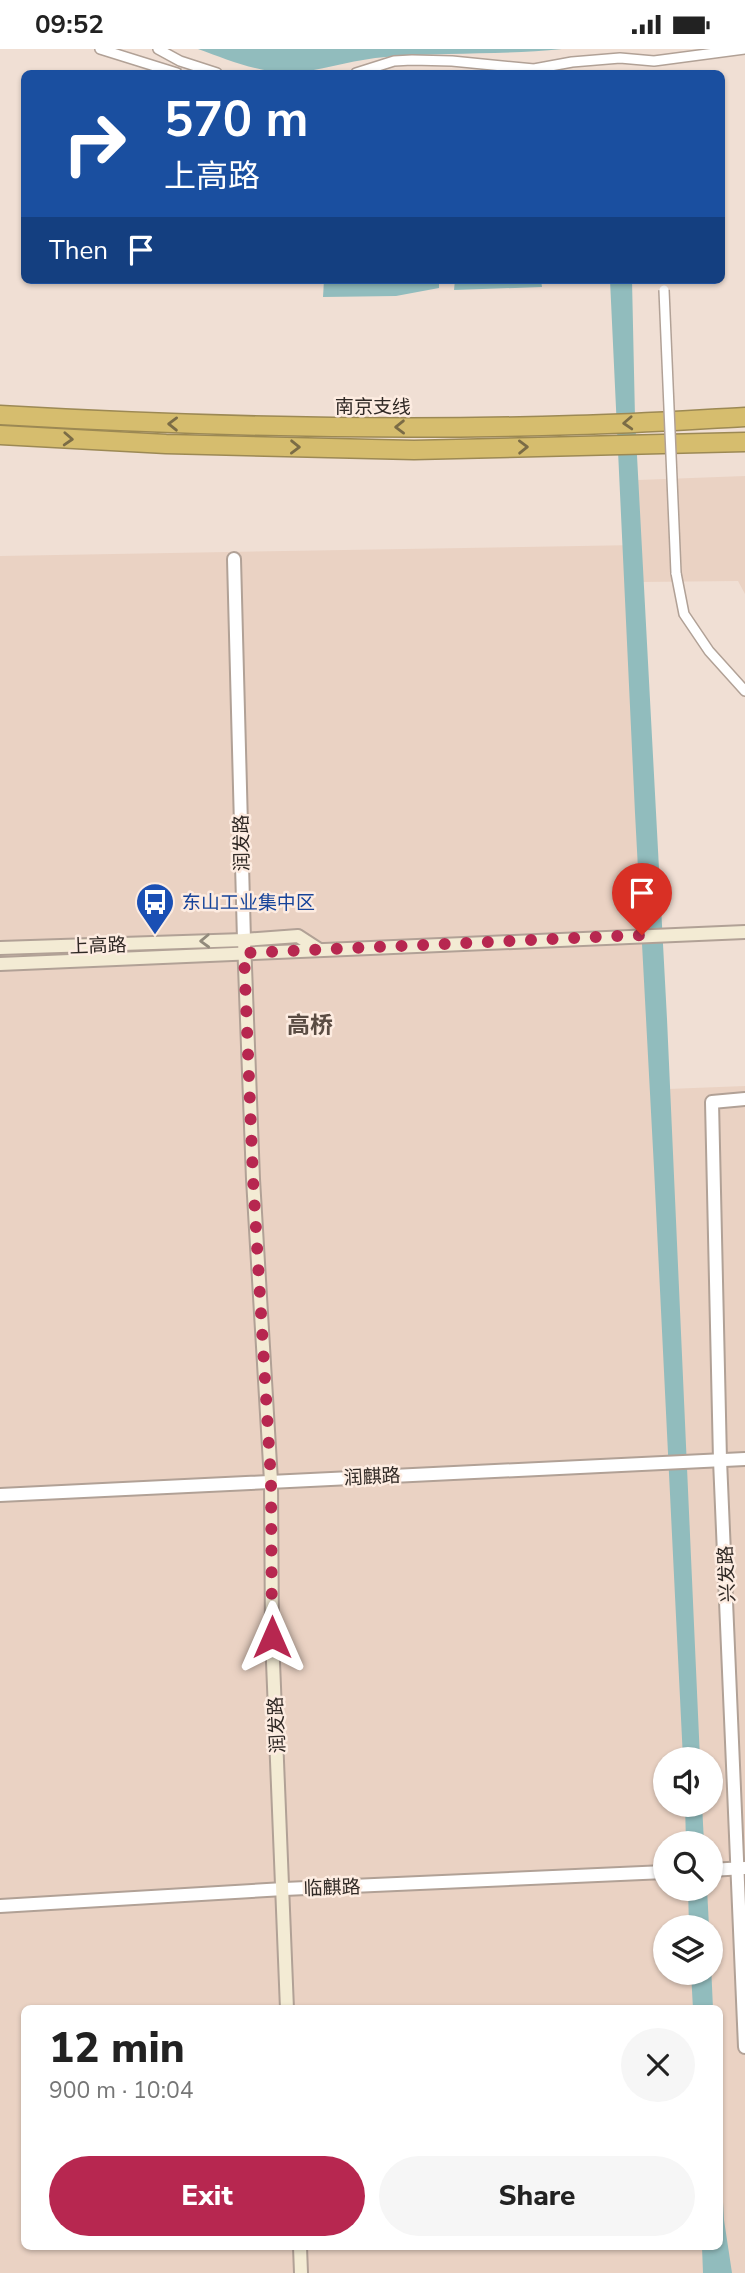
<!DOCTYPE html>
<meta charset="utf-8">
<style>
body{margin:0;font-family:"Nunito Sans","Noto Sans SC",sans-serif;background:#f6f6f6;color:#222;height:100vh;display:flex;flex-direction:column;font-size:26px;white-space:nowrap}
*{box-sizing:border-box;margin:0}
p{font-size:23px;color:#767676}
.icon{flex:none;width:38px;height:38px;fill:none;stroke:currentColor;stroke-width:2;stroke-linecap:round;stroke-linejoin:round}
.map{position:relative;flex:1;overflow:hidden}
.side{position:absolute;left:21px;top:1956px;width:702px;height:245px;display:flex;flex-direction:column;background:#fff;border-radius:10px;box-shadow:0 2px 5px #0004}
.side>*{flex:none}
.guide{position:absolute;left:21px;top:21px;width:704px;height:214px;border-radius:10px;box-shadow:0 2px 5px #0004;background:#1a4fa0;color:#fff;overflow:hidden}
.controls{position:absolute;left:653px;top:1698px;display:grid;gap:14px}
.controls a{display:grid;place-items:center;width:70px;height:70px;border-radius:50%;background:#fff;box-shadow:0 2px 5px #0004;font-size:35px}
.pin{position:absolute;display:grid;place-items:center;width:60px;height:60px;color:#fff;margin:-72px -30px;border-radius:50% 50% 50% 0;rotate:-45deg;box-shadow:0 0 7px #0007}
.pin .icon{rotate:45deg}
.me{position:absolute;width:77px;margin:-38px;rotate:0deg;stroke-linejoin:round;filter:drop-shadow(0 0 5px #0008)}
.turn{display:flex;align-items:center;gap:24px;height:147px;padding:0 28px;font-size:32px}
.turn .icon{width:91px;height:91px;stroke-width:2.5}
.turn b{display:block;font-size:49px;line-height:60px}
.then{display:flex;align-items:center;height:66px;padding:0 28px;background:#0003;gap:14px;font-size:26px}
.round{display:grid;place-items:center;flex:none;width:74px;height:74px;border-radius:37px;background:#f6f6f6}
.overview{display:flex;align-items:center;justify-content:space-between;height:119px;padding:0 28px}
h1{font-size:42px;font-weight:800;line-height:52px}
.primary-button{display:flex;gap:14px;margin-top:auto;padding:14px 28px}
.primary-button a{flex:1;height:80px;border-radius:42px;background:#b72750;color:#fff;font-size:28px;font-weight:800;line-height:80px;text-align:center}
.primary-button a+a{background:#f6f6f6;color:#222}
.status{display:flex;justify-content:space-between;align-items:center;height:49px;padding:0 35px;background:#fff;direction:ltr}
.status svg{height:19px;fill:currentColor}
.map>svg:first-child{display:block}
.built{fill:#ead2c3;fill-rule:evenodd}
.water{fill:#91bcbd}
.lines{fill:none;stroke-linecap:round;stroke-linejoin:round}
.minor-casing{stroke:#b1a196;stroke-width:12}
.tertiary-casing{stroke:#b1a196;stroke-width:16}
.secondary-casing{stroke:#b1a196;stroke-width:16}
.motorway-casing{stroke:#9c8954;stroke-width:21}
.minor{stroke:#fff;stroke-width:9}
.tertiary{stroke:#fff;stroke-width:12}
.secondary{stroke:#f3ebd4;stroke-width:12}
.motorway{stroke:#d6bd6e;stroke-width:18}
.minor-bridge-casing{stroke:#b1a196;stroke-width:12;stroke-linecap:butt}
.minor-bridge{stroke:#fff;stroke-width:9}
.oneway{stroke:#7b6c46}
.oneway2{stroke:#928a7c}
.route{stroke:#b72750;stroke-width:12;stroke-dasharray:0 21.6}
.labels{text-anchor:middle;stroke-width:5;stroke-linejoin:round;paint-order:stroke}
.street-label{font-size:19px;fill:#302925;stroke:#fdece1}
.transit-label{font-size:19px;fill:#164399;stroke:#fdece1;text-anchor:start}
.quarter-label{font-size:23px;font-weight:bold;fill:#5a4c43;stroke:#fdece1}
</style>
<div class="status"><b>09:52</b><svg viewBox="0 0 49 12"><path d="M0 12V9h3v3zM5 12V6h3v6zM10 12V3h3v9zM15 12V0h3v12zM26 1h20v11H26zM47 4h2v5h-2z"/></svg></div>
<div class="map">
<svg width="745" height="2224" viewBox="0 0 745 2224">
<rect width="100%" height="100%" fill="#f0dfd4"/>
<path class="built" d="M745,427v118l-7,-13 -98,1 28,507 77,-3v1187h-745v-1717l638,-11v-65zM665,1710h45v45h-45zM665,1794h45v45h-45zM665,1878h45v45h-45zM24,1960h695v238h-695z"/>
<g class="water">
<path d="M198,0h364c-58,6 -118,3 -176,8 -29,2 -56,11 -84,15 -36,4 -71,-11 -104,-23z"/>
<path d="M324,231h115v8l-43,8 -73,1z"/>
<path d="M455,231h86l1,7 -88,3z"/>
<path d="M610,231h22l3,138 32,601 33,740h-17l-29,-591 -19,-355z"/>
<path d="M685,1755h17l2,39h-18z"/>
<path d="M688,1839h19l2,39h-20z"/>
<path d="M711,1915l2,45h-20l-2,-37h19z"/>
<path d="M719,2081l5,90 8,53h-29l-1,-26h17z"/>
</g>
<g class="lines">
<defs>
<g id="minor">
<path d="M100,0l77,24"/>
<path d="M158,0l22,12 37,12"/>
<path d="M356,24l38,-12 18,-1 40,1 82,8 38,-7 48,-4 34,3 91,-12"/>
<path d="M676,524l8,41 25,37 36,40"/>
</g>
<g id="tertiary">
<path d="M234,510l10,381"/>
<path d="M745,1050l-33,3 8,358 25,587"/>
<path d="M0,1446l745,-36"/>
<path d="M710,1821l35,-2"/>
<path d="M0,1857l284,-17 381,-17"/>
</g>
<g id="secondary">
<path d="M244,891l9,239 18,302 1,156 15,372"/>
<path d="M0,899l244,-8 54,-4 20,13"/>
<path d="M0,915l745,-32"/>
<path d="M300,2198l1,26"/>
</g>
<g id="motorway">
<path d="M0,366c191,11 384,16 576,10 56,-1 113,-5 169,-8"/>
<path d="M0,386l166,9 248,6 331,-8"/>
</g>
</defs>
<use href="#minor" class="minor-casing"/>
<use href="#tertiary" class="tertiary-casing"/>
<use href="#secondary" class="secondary-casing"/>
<use href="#motorway" class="motorway-casing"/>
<use href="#minor" class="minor"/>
<use href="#tertiary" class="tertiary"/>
<use href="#secondary" class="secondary"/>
<use href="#motorway" class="motorway"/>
<defs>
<path id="minor-bridge" d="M664,241l12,283"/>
</defs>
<use href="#minor-bridge" class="minor-bridge-casing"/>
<use href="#minor-bridge" class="minor-bridge"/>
</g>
<defs><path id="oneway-chevron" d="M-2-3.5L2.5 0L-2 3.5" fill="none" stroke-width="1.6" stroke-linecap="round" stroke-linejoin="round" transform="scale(1.75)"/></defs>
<g class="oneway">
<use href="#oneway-chevron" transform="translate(628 374) rotate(177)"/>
<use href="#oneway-chevron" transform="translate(173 375) rotate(-179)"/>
<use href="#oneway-chevron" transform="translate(400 378) rotate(179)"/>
<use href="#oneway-chevron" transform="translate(68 390) rotate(3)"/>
<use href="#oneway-chevron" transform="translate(295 398) rotate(1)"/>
<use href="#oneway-chevron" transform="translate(523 398) rotate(-1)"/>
</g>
<use class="oneway2" href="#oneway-chevron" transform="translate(205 892) rotate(178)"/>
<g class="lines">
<path class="route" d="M272,1588l-1,-156 -18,-302 -9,-226 398,-18"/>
</g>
<defs>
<symbol id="bus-pin" viewBox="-11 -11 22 30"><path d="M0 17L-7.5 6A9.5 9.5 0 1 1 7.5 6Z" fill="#1a4fb4" stroke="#fdece1"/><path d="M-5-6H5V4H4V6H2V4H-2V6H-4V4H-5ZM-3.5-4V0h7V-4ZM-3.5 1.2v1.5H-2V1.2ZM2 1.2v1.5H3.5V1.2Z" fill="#fff"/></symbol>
</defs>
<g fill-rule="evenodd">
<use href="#bus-pin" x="133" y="831" width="44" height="60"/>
</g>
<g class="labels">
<g class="street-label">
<text x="373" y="364">南京支线</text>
<text transform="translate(241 794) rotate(-91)" y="7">润发路</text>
<text transform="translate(98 896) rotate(-2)" y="7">上高路</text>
<text transform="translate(372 1427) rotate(-3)" y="7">润麒路</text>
<text transform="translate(726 1525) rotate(-93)" y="7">兴发路</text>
<text transform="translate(276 1676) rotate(-93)" y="7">润发路</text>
<text transform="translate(332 1838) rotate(-2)" y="7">临麒路</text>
</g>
<g class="transit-label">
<text x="182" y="860">东山工业集中区</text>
</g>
<g class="quarter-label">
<text x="310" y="984">高桥</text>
</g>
</g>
</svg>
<div class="controls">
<a><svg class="icon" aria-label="sound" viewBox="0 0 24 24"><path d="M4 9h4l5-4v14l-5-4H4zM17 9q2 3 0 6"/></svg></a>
<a><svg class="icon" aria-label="search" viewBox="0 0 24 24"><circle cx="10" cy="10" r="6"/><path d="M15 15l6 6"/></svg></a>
<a><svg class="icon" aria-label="layers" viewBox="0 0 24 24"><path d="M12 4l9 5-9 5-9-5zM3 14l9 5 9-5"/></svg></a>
</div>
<div class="pin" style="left:642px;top:886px;background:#d93025"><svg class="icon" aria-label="arrive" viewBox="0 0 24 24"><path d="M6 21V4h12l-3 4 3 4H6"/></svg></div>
<svg class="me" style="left:272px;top:1588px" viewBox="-20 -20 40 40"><path d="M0-17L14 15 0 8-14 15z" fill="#b72750" stroke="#fff" stroke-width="4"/></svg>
<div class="guide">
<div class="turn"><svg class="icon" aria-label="right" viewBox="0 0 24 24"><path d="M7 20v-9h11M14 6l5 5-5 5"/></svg><div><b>570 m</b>上高路</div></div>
<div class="then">Then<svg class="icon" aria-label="arrive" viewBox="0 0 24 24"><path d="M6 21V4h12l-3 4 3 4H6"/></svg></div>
</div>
<section class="side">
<div class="overview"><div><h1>12 min</h1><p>900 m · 10:04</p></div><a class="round"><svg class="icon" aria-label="close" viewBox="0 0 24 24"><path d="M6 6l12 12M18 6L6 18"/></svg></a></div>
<div class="primary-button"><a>Exit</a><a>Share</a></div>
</section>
</div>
